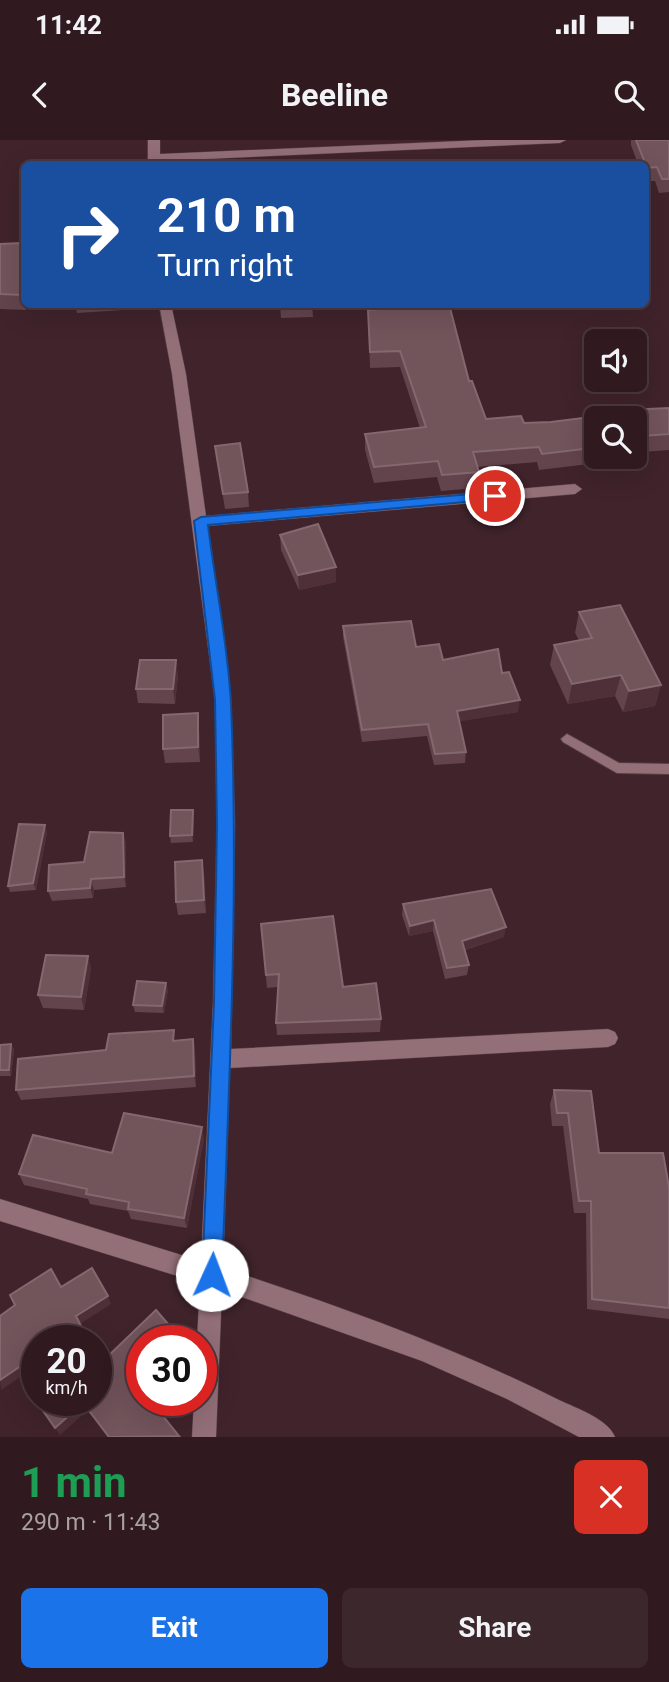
<!DOCTYPE html>
<meta charset="utf-8">
<style>
body{margin:0;font-family:Roboto,sans-serif;background:#3c272d;color:#f1f3f6;height:100vh;display:flex;flex-direction:column;font-size:26px;white-space:nowrap}
*{box-sizing:border-box;margin:0}
p{font-size:23px;color:#a8a1a5}
.icon{flex:none;width:38px;height:38px;fill:none;stroke:currentColor;stroke-width:2;stroke-linecap:round;stroke-linejoin:round}
.map{position:relative;height:1297px;overflow:hidden}
.details{display:flex;flex-direction:column;background:#301a20;flex:1}
.details>*{flex:none}
.hud{position:absolute;left:21px;top:21px;width:628px;height:147px;border-radius:10px;box-shadow:0 7px 28px #0002,0 0 0 2px #4b383e;background:#1a4fa0;color:#fff;overflow:hidden}
.tools{position:absolute;left:584px;top:189px;display:grid;gap:14px}
.tools a{display:grid;place-items:center;width:63px;height:63px;border-radius:10px;background:#301a20;box-shadow:0 7px 28px #0002,0 0 0 2px #4b383e;font-size:35px}
.speed{position:absolute;left:21px;top:1185px;display:flex;gap:14px;font-size:35px;font-weight:700;text-align:center}
.speed>*{display:grid;place-content:center;width:91px;height:91px;border-radius:50%;background:#301a20;box-shadow:0 7px 28px #0002,0 0 0 2px #4b383e;line-height:1}
.speed small{font-size:18px;font-weight:400}
.speed .limit{border:10px solid #d22;background:#fff;color:#111}
.pin{position:absolute;display:grid;place-items:center;width:60px;height:60px;color:#fff;margin:-30px;border:4px solid #fff;border-radius:50%;box-shadow:0 2px 7px #0007}
.me{position:absolute;width:77px;margin:-38px;rotate:2deg;stroke-linejoin:round;filter:drop-shadow(0 0 5px #0008)}
.turn{display:flex;align-items:center;gap:24px;height:147px;padding:0 21px;font-size:32px}
.turn .icon{width:91px;height:91px;stroke-width:2.5}
.turn b{display:block;font-size:49px;line-height:60px}
.round{display:grid;place-items:center;flex:none;width:74px;height:74px;border-radius:10px;background:#3c272d}
.summary{display:flex;align-items:center;justify-content:space-between;height:119px;padding:0 21px}
h1{font-size:42px;font-weight:700;line-height:52px;color:#1e9e55}
.button{display:flex;gap:14px;margin-top:auto;padding:14px 21px}
.button a{flex:1;height:80px;border-radius:10px;background:#1a73e8;color:#fff;font-size:28px;font-weight:700;line-height:80px;text-align:center}
.button a+a{background:#3c272d;color:#f1f3f6}
.status{display:flex;justify-content:space-between;align-items:center;height:49px;padding:0 35px;background:#301a20;direction:ltr}
.status svg{height:19px;fill:currentColor}
header{display:flex;justify-content:space-between;align-items:center;height:91px;padding:0 21px;background:#301a20;font-size:32px;font-weight:700}
.map>svg:first-child{display:block}
.lines{fill:none;stroke-linecap:round;stroke-linejoin:round}
.service-casing{stroke:#594047;stroke-width:2}
.minor-casing{stroke:#594047;stroke-width:1}
.service{fill:#936f78;fill-rule:evenodd}
.minor{fill:#936f78;fill-rule:evenodd}
.wall{fill:#63444c;fill-rule:evenodd}
.shaded-wall{fill:#4f3038}
.building{fill:#72545b;stroke:#84686f;stroke-width:2}
.route{fill:#1a73e8;stroke:#114b97;stroke-width:2}
</style>
<div class="status"><b>11:42</b><svg viewBox="0 0 49 12"><path d="M0 12V9h3v3zM5 12V6h3v6zM10 12V3h3v9zM15 12V0h3v12zM26 1h20v11H26zM47 4h2v5h-2z"/></svg></div>
<header><svg class="icon" aria-label="back" viewBox="0 0 24 24"><path d="M15 5l-7 7 7 7"/></svg>Beeline<svg class="icon" aria-label="search" viewBox="0 0 24 24"><circle cx="10" cy="10" r="6"/><path d="M15 15l6 6"/></svg></header>
<div class="map">
<svg width="669" height="1297" viewBox="0 0 669 1297">
<rect width="100%" height="100%" fill="#40232b"/>
<g class="lines">
<defs>
<path id="service" d="M567,594l52,29 50,1v10l-52,-1 -54,-31 -2,-3z"/>
<g id="minor">
<path d="M148,0h12v14l325,-14h81l-6,3 -400,18 -1,3h-11z"/>
<path d="M159,164h12l15,70 20,142 369,-32 7,5 -7,5 -368,32 24,174 4,125 -4,224 377,-20 7,3 3,6 -3,6 -7,3 -378,21 -7,200c114,37 228,78 336,132 17,8 49,19 56,37h-36l-72,-38 -85,-38 -200,-71 -6,147h-24l2,-37h7v-60h-4l3,-57 -200,-62v-22l201,62 12,-258 4,-178 -2,-125 -43,-326z"/>
</g>
</defs>
<use href="#service" class="service-casing"/>
<use href="#minor" class="minor-casing"/>
<use href="#service" class="service"/>
<use href="#minor" class="minor"/>
</g>
<g class="wall">
<path d="M631,0h38v52l-10,1 -4,-12h-9v-17h-8l-7,-19z"/>
<path d="M21,103l3,15v46h1l1,6 -26,-1v-65z"/>
<path d="M75,164h63l1,5 -62,4z"/>
<path d="M280,164h32l1,13 -32,1z"/>
<path d="M368,170l101,71 17,38 38,4 27,-1 53,-7 1,-4 64,-3v42l-27,2 -1,6 -52,3v3l-50,6 -2,-8 -59,5 1,5 -2,16 -36,3 -4,-14 -63,6 -9,-33v-16l55,-6 -20,-61 -30,1zM597,278h38v39h-38z"/>
<path d="M215,306l33,46 1,15 -24,2z"/>
<path d="M280,395l56,47 -37,8 -18,-40z"/>
<path d="M579,472l82,73 -6,21 -32,6 -8,-16 -47,8 -18,-39 4,-20 25,-5 -4,-7z"/>
<path d="M343,486l73,21 27,13 75,52 -59,9 7,31 -1,11 -31,2 -7,-29 -65,6 -19,-105z"/>
<path d="M178,535l-3,29 -37,-1 -2,-14z"/>
<path d="M199,587l1,35 -35,1 -2,-14z"/>
<path d="M193,670l1,7 -1,25 -22,1 -1,-7z"/>
<path d="M47,692l-11,58 -26,2 -2,-6z"/>
<path d="M123,693l3,11v43l-32,3 -1,8 -41,3 -4,-10z"/>
<path d="M204,733l2,40 -28,2 -2,-13z"/>
<path d="M403,764l101,33 -39,13 4,15 -2,10 -22,4 -12,-48 -24,5 -7,-21z"/>
<path d="M261,784l82,63 38,32 -1,13 -103,3 -1,-12 2,-36 -11,1z"/>
<path d="M88,816l3,13 -7,41 -41,-2 -5,-13z"/>
<path d="M168,849l-4,24 -29,-1 -2,-7z"/>
<path d="M193,899l2,11 1,37 -175,13 -5,-10 90,-40z"/>
<path d="M11,904l3,6 -3,26h-11v-31z"/>
<path d="M554,950l45,63 70,34v132l-82,-10 -1,-96h-12l-11,-87h-11l-2,-22z"/>
<path d="M204,998l-17,90 -56,-9 -3,-8 -38,-7 -2,-5 -64,-14 -5,-11 93,-21z"/>
</g>
<g class="shaded-wall">
<path d="M21,103l3,15v46l-1,-9z"/>
<path d="M336,427v15l-37,8 -1,-15z"/>
<path d="M176,520l2,15 -3,29 -2,-15z"/>
<path d="M621,535l-6,21 -47,8 4,-20z"/>
<path d="M661,545l-6,21 -32,6 6,-21z"/>
<path d="M520,560l-2,12 -62,10 1,-11z"/>
<path d="M198,573l1,14 1,35 -2,-15z"/>
<path d="M193,670l1,7 -1,25 -1,-7z"/>
<path d="M45,685l2,7 -11,58 -3,-7z"/>
<path d="M123,693l3,11v43l-2,-10z"/>
<path d="M202,720l2,13 2,40 -2,-13z"/>
<path d="M91,739l3,11 -1,8 -3,-10z"/>
<path d="M434,780l-1,11 -24,5 1,-10z"/>
<path d="M506,787l-2,10 -44,14 2,-10z"/>
<path d="M88,816l3,13 -7,41 -3,-13z"/>
<path d="M166,843l2,6 -4,24 -2,-7z"/>
<path d="M193,899l2,11 1,37 -2,-11z"/>
<path d="M11,904l3,6 -3,26 -2,-6z"/>
<path d="M202,987l2,11 -17,90 -3,-10z"/>
<path d="M108,1156l3,8 -31,20 -4,-8z"/>
<path d="M81,1186l4,8 -10,6h-16z"/>
<path d="M37,1215v11l-36,24 -1,-10z"/>
<path d="M152,1260h11l-9,9 -3,-8z"/>
<path d="M83,1263l5,7 -28,25 -5,-7z"/>
</g>
<g class="building">
<path d="M636,0h33v39h-7l-5,-12 -10,1z"/>
<path d="M21,103l2,52 -23,-1v-50z"/>
<path d="M438,164h11l20,77h3l14,38 35,-3 3,7 27,-1 56,-7 -2,-4 64,-3v26l-27,2 2,6 -9,1v-25h-38v27h-7l2,3 -50,6 -3,-7 -66,5 6,20 -37,3 -4,-14 -64,6 -9,-33 61,-7 -26,-76 -30,1 -2,-42z"/>
<path d="M240,303l8,49 -25,2 -8,-48z"/>
<path d="M318,384l18,43 -38,8 -18,-40z"/>
<path d="M620,465l41,80 -32,6 -8,-16 -49,9 -18,-39 38,-7 -13,-26z"/>
<path d="M411,481l5,26 23,-3 4,16 55,-11 4,24 7,-1 11,28 -63,11 9,41 -31,2 -7,-30 -66,6 -19,-104z"/>
<path d="M140,520h36l-3,29h-37z"/>
<path d="M198,573v34l-35,2v-34z"/>
<path d="M171,670h22l-1,25 -22,1z"/>
<path d="M19,684l26,1 -12,58 -25,3z"/>
<path d="M90,692l33,1 1,44 -33,2 -1,9 -42,3 1,-26 35,-3z"/>
<path d="M202,720l2,40 -28,2 -1,-40z"/>
<path d="M491,749l15,38 -44,14 7,24 -22,3 -13,-48 -24,6 -7,-22z"/>
<path d="M333,776l10,71 33,-4 5,36 -105,4 3,-49 -13,1 -5,-51z"/>
<path d="M46,815l42,1 -7,41 -43,-2z"/>
<path d="M137,841l29,2 -4,23 -29,-1z"/>
<path d="M174,890l-1,11 20,-2 1,37 -178,14 2,-31 88,-9 3,-16z"/>
<path d="M11,904l-2,26h-9v-25z"/>
<path d="M554,950l37,1 8,62h64l6,34v121l-77,-9 -1,-98h-12l-11,-88h-11z"/>
<path d="M124,973l78,14 -18,91 -56,-9 1,-7 -43,-8 1,-5 -68,-15 14,-39 79,18z"/>
<path d="M92,1128l16,28 -32,20 5,10 -22,14h-22v15l-37,25v-64l15,-11 -5,-10 41,-26 10,18z"/>
<path d="M156,1170l26,30h-40v60h10l-1,1 28,35 -70,1 -26,-34 -28,25 -14,-20 9,-8h46v-40l5,-4 3,4z"/>
</g>
<path class="route" d="M495,352l6,4 -2,3 -291,26c7,59 20,119 23,179 8,190 -2,381 -9,571l-3,7 -7,3 -7,-3 -3,-7 12,-272 3,-178 -2,-125 -21,-179 7,-4z"/>
</svg>
<div class="tools">
<a><svg class="icon" aria-label="sound" viewBox="0 0 24 24"><path d="M4 9h4l5-4v14l-5-4H4zM17 9q2 3 0 6"/></svg></a>
<a><svg class="icon" aria-label="search" viewBox="0 0 24 24"><circle cx="10" cy="10" r="6"/><path d="M15 15l6 6"/></svg></a>
</div>
<div class="speed"><div>20<small>km/h</small></div><div class="limit">30</div></div>
<div class="pin" style="left:495px;top:356px;background:#d93025"><svg class="icon" aria-label="arrive" viewBox="0 0 24 24"><path d="M6 21V4h12l-3 4 3 4H6"/></svg></div>
<svg class="me" style="left:212px;top:1135px" viewBox="-20 -20 40 40"><circle r="19" fill="#fff"/><path d="M0-13L10 11 0 6-10 11z" fill="#1a73e8"/></svg>
<div class="hud">
<div class="turn"><svg class="icon" aria-label="right" viewBox="0 0 24 24"><path d="M7 20v-9h11M14 6l5 5-5 5"/></svg><div><b>210 m</b>Turn right</div></div>
</div>
</div>
<section class="details">
<div class="summary"><div><h1>1 min</h1><p>290 m · 11:43</p></div><a class="round" style="background:#d93025;color:#fff"><svg class="icon" aria-label="close" viewBox="0 0 24 24"><path d="M6 6l12 12M18 6L6 18"/></svg></a></div>
<div class="button"><a>Exit</a><a>Share</a></div>
</section>
